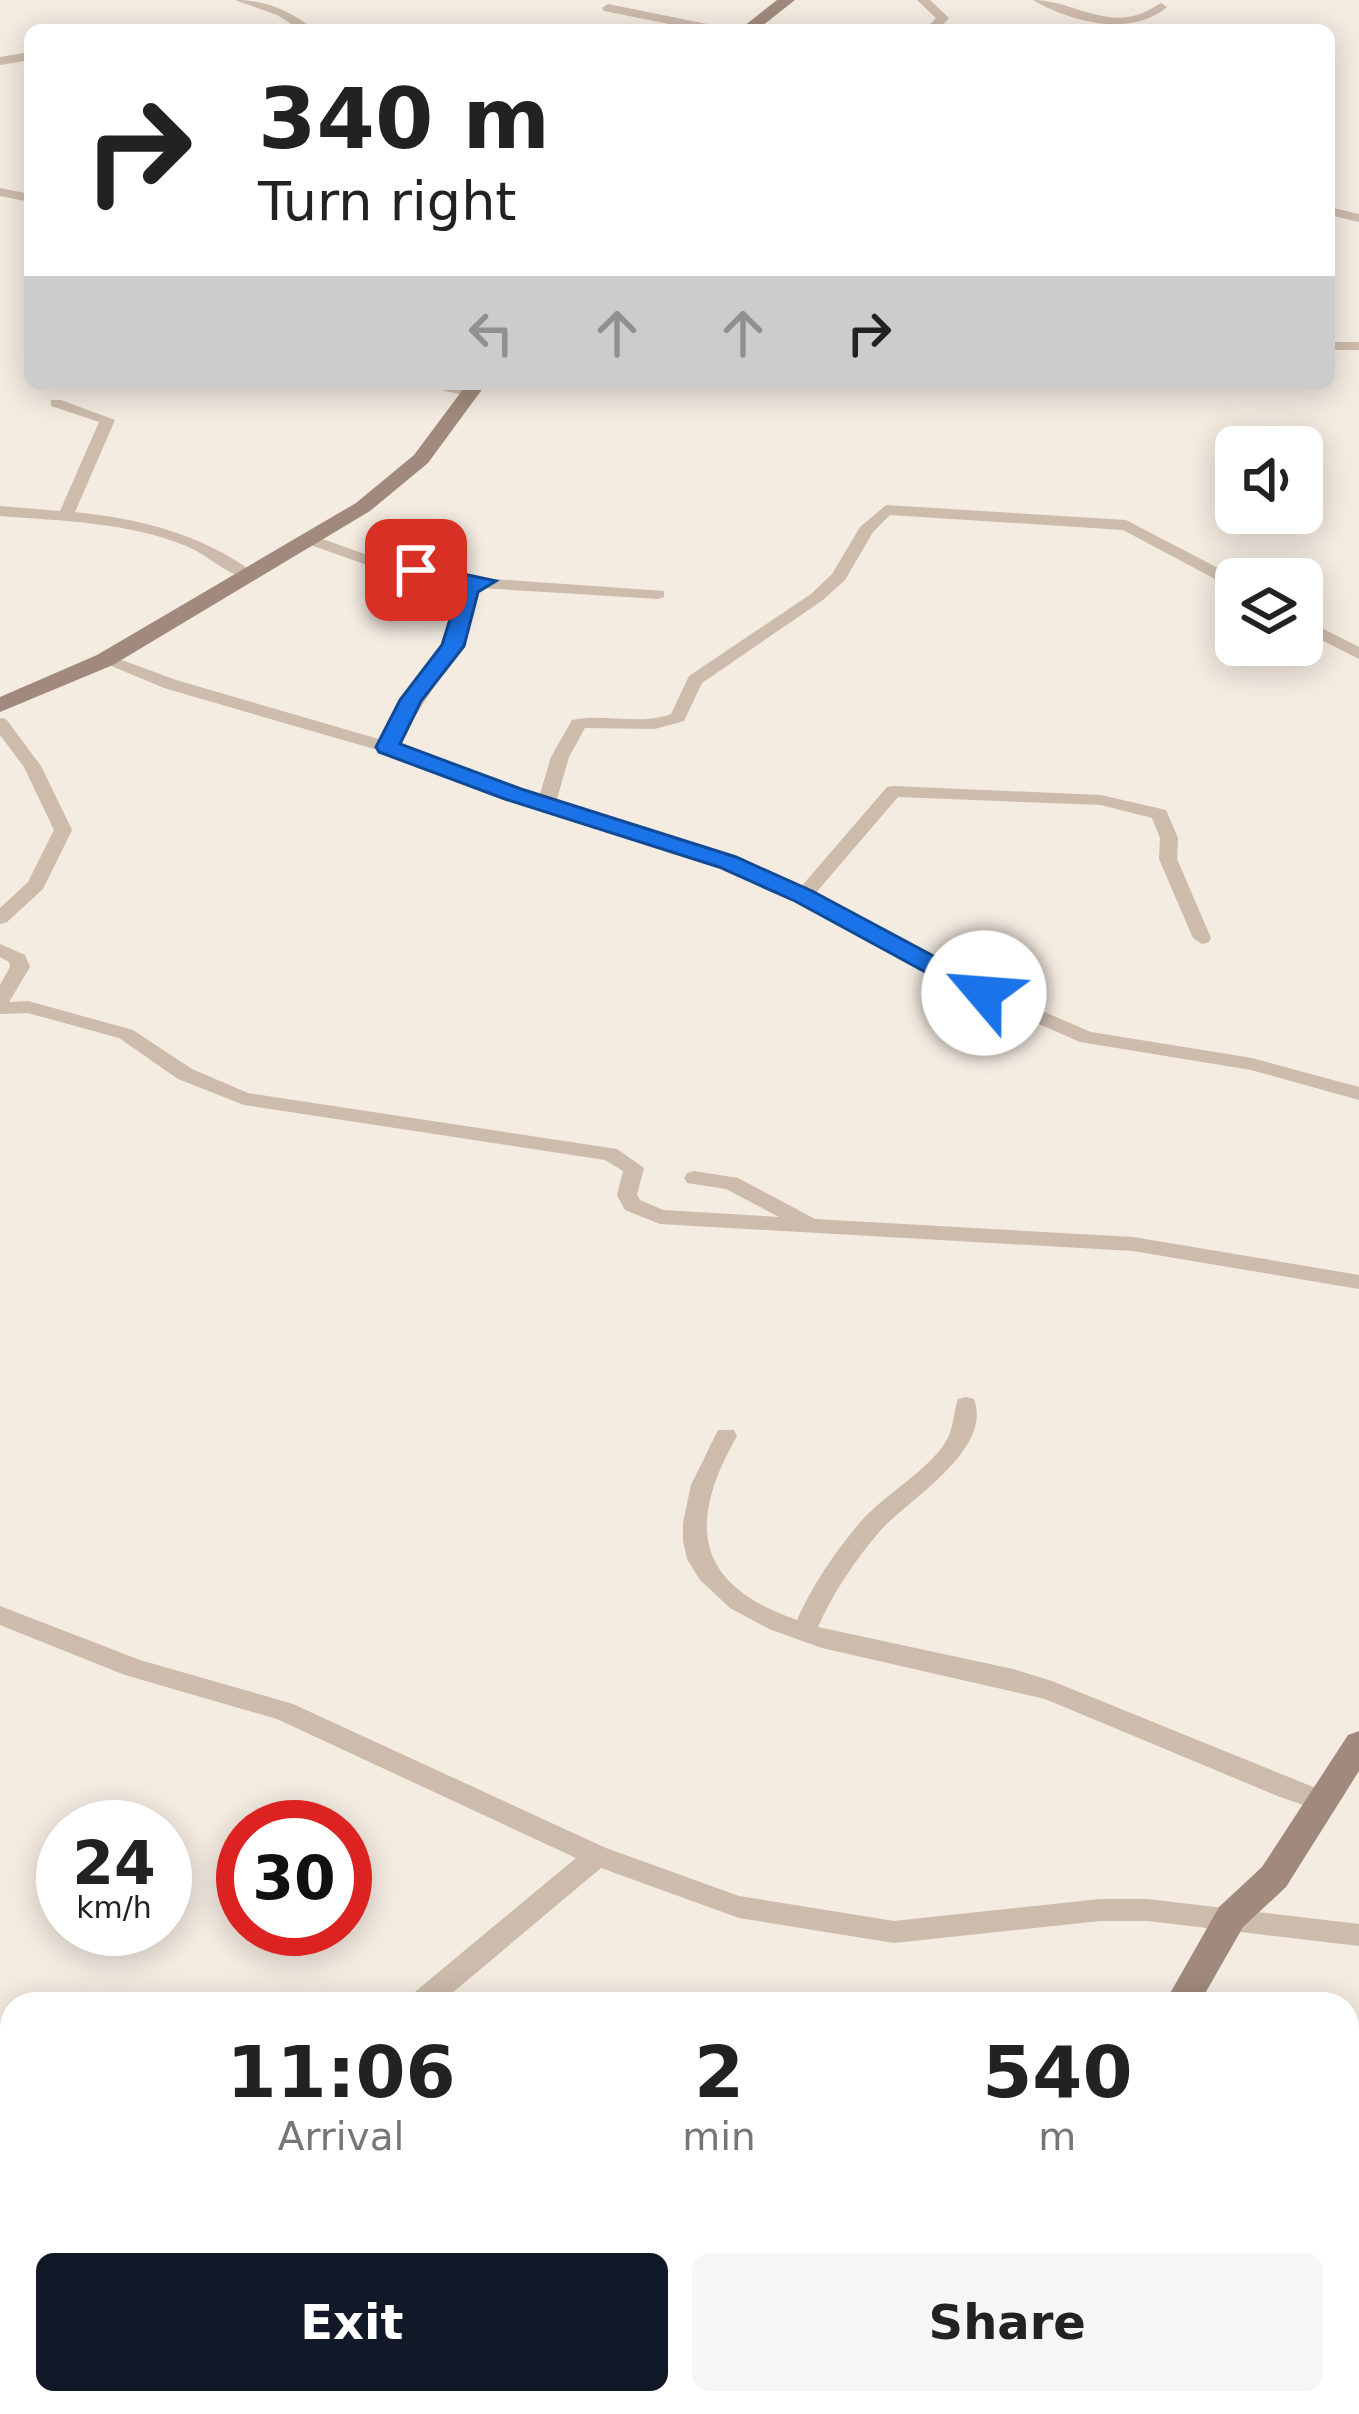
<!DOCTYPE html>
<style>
body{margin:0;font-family:"DejaVu Sans",sans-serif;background:#f6f6f6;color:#222;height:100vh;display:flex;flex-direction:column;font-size:45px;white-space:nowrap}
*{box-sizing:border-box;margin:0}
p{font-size:39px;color:#767676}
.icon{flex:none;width:66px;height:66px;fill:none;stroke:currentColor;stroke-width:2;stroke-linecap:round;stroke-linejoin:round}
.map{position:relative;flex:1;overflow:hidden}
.side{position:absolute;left:0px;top:1992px;width:1359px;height:423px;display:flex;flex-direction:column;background:#fff;border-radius:36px 36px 0 0;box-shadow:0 6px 30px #0003}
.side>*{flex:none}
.guide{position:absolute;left:24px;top:24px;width:1311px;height:366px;border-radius:18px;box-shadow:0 6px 30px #0003;background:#fff;color:#222;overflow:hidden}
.fabs{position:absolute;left:1215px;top:426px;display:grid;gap:24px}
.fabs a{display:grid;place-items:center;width:108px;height:108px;border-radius:18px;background:#fff;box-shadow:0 6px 30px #0003;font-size:60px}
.speed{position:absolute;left:36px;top:1800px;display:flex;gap:24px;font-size:60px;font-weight:700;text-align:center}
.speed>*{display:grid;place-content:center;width:156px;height:156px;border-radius:50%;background:#fff;box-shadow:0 6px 30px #0003;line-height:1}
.speed small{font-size:30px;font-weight:400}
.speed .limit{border:18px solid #d22;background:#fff;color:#111}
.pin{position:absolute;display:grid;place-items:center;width:102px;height:102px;color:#fff;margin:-51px;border-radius:24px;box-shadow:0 6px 18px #0006}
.me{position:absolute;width:132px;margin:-66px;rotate:297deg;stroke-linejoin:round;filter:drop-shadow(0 0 9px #0008)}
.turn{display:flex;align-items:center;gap:42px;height:252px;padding:0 36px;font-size:54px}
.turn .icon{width:156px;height:156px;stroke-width:2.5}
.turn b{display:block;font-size:84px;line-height:102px}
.lanes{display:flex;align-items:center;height:114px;padding:0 36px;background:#0003;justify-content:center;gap:60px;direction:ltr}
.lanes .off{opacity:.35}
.eta{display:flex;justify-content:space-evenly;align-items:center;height:204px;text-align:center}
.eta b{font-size:72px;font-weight:700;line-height:84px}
.action{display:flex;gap:24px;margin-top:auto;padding:24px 36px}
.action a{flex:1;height:138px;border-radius:18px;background:#111827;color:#fff;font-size:48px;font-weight:700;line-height:138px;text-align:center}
.action a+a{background:#f6f6f6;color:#222}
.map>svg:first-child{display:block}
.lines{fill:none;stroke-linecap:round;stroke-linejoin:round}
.street{fill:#cdbbac;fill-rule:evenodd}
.secondary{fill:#a18a7d;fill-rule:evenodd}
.route{fill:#1a73e8;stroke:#114b97;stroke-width:3}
</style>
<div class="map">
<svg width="1359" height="2414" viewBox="0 0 1359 2414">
<rect width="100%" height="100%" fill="#f4ebe1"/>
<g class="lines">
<g class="street">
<path d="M235,0c31,0 56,11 80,30h-14l-24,-15z"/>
<path d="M917,0h13l19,18 -11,12h-13l11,-12z"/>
<path d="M1033,0c34,0 65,24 100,16 11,-2 19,-8 28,-13l6,4c-37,31 -96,15 -134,-7z"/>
<path d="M608,4l109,22 6,4h-24l-95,-19 -2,-3z"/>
<path d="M30,52v8l-30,5v-8z"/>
<path d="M0,188l30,6v8l-30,-6z"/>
<path d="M1329,207l30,7v8l-30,-7z"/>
<rect x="1329" y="342" width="30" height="8"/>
<path d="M416,384h31l31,9 -7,4z"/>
<path d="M51,400h10l54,20 -40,92c65,7 124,21 178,60v6c-21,2 -46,-24 -67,-32 -58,-24 -124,-25 -186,-30v-10l60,5 39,-89 -48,-16z"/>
<path d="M886,505l240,15 113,59h-3v10l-6,-2 -107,-57 -233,-15 -17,17 -28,48 -22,20 -121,83 -18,38 -29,8 -70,-1 -16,29 -13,45 177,56 67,30 87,-101 6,-1 208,9 65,15 12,28 -1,21 34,79 -2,4 -7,2 -9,-6 -34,-79 1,-21 -8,-20 -51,-13 -203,-8 -84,98 177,94 100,43 161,26 107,29v13l-108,-30 -171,-28 -103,-45 -181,-97 -75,-34 -214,-68 -126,-47 -217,-63 -67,-28 2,-4h12l65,24 206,60c17,-34 46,-61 63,-95 9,-21 7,-43 21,-62l-85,-13 -76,-27v-6h12l67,24 108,18 172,12v6l-6,2 -178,-11 -8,14 -10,41 -65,102 142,52 12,-40 21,-37c33,-7 68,6 99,-6l18,-38 122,-82 21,-20 28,-47z"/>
<path d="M1302,618l57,29v12l-57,-29z"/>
<path d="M0,718l6,1 35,47 31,64 -29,59 -36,33 -7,2v-16l28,-26 26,-52 -30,-63 -24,-32z"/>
<path d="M0,944l25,11 5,12 -21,35 19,-1 105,29 59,39 56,24 369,56 27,19 -7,27 3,5 23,10 116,7 -53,-28 -39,-6 -3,-5 3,-5 7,-2 44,7 77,41 318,18 226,38v14l-226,-38 -473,-27 -35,-14 -8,-15 6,-24 -18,-11 -361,-55 -66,-26 -59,-41 -91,-25 -28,1v-29l10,-18 -1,-5 -9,-5z"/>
<path d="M966,1397l8,2c19,51 -65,100 -94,132 -25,29 -47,62 -62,96l195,42 39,12 281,114 4,7 -4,7 -9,3 -44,-15 -235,-98 -223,-51 -53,-19 -39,-21 -30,-28 -13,-21 -4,-18v-18l8,-38 27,-55h16l3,6c-50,88 -43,148 60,184 16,-36 40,-71 66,-101 22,-24 66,-50 82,-76 9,-14 8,-30 13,-44z"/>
<path d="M0,1606l140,54 153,44 313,144 133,48 155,25 206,-22h48l211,25v22l-211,-25h-48l-206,22 -155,-25 -138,-50 -162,136h-33l4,-8 166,-138 -299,-139 -152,-44 -125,-50z"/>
<rect x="0" y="2089" width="12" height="24"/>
<path d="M60,2403h35l-5,11h-35z"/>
</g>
<g class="secondary">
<path d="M777,0h18l-38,30h-18z"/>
<path d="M467,384h19l-58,79 -58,48 -257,154 -113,47v-15l97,-42 259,-152 58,-48z"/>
<path d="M1359,1731v40l-73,116 -43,40 -44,77h-35l55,-97 43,-40 86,-132z"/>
<path d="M977,2403h39l-4,11h-39z"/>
</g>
</g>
<path class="route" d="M416,564l80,17 -18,11 -14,54 -43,55 -21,43 121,45 215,68 76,34 181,97v11h-18l-180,-98 -76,-34 -214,-68 -126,-47 -3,-5 24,-47 42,-55 19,-61 -53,-10 -3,-4z"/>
</svg>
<div class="fabs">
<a><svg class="icon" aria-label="sound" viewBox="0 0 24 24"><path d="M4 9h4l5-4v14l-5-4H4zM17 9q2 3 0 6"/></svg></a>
<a><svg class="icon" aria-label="layers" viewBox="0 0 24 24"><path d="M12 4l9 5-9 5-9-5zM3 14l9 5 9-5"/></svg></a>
</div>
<div class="speed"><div>24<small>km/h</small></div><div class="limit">30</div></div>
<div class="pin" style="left:416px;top:570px;background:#d93025"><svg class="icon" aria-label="arrive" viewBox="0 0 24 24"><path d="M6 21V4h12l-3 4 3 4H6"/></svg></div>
<svg class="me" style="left:984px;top:993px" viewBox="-20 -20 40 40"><circle r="19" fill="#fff"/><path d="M0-13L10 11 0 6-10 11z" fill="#1a73e8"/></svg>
<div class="guide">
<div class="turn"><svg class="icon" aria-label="right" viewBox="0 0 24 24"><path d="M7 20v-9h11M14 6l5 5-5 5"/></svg><div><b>340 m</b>Turn right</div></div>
<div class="lanes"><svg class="icon off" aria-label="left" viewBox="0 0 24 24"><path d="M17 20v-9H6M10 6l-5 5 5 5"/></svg><svg class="icon off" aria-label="ahead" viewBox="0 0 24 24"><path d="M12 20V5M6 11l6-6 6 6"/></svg><svg class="icon off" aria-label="ahead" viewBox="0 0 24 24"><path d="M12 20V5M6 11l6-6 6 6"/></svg><svg class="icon" aria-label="right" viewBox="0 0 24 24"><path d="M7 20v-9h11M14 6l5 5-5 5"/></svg></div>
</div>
<section class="side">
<div class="eta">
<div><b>11:06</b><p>Arrival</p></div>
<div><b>2</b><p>min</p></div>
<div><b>540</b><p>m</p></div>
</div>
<div class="action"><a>Exit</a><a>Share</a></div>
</section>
</div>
